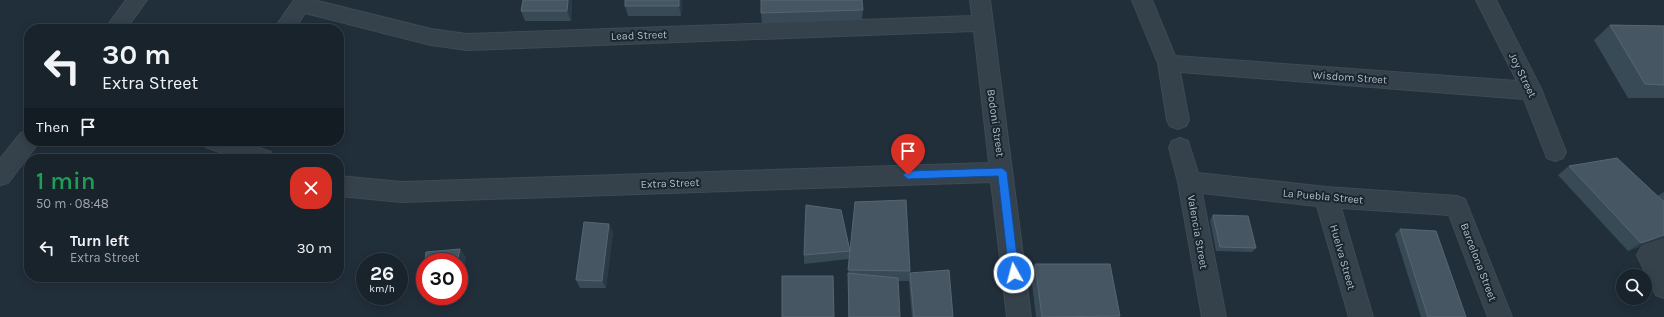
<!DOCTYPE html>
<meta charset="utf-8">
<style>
body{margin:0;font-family:Karla,sans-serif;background:#262f38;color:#f1f3f6;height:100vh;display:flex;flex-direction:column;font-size:15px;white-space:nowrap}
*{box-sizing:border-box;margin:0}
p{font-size:13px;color:#9fa4a9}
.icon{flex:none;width:22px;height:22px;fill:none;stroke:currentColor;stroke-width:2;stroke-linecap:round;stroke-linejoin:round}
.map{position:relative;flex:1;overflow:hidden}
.drawer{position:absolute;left:24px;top:154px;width:320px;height:128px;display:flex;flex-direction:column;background:#19232c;border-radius:16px;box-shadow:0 2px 10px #0003,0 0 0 1px #374048}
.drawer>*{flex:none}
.hud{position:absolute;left:24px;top:24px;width:320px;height:122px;border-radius:16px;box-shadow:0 2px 10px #0003,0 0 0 1px #374048;background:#19232c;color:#f1f3f6;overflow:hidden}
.buttons{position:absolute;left:1616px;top:269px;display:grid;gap:8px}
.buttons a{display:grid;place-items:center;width:36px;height:36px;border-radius:50%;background:#19232c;box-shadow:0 2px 10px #0003,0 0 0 1px #374048;font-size:20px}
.speed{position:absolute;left:356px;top:253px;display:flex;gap:8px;font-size:20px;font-weight:700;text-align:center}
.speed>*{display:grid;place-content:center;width:52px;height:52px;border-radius:50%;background:#19232c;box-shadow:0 2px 10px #0003,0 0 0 1px #374048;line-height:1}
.speed small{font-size:10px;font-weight:400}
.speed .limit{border:6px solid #d22;background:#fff;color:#111}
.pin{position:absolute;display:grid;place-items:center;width:34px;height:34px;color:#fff;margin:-41px -17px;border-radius:50% 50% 50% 0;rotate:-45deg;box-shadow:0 0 4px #0007}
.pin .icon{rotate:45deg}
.me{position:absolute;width:44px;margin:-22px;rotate:353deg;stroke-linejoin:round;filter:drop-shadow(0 0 3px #0008)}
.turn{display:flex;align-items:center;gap:14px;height:84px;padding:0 12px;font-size:18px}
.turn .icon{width:52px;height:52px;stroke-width:2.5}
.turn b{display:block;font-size:28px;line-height:34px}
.then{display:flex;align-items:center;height:38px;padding:0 12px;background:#0003;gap:8px;font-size:15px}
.round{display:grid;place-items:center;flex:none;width:42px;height:42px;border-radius:16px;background:#262f38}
.summary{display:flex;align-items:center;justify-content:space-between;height:68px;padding:0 12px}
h1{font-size:24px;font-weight:600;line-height:30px;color:#1e9e55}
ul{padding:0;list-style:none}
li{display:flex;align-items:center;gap:12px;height:52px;padding:0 12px}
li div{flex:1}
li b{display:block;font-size:15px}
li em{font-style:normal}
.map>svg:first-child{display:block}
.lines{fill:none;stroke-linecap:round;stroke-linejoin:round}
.minor-casing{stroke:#3e4a54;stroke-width:2}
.minor{fill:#35414b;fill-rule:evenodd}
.wall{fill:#394a57}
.shaded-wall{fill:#2a3a47}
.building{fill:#465663;stroke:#566673}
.route{fill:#1a73e8;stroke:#114b97}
.labels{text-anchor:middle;stroke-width:4;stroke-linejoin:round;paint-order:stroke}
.street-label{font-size:11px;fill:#b0bcc7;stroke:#1a262f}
</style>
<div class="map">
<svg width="1664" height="317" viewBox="0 0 1664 317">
<rect width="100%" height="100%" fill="#212f3b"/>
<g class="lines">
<defs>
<g id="minor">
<path d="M126,0h21l-21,29h-21z"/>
<path d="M294,0h20l117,29 36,5 505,-18 -2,-16h20l41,317h-24l-16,-135 -589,20 -63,-6v-20l63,6 587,-19 -15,-132 -507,19 -36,-5 -126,-32 -10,16h-21z"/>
<path d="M1132,0h20l23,56 342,25 -41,-81h20l46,91 24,61 -3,6 -8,3 -8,-3 -23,-59 -344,-27 9,48 -3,6 -8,3 -8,-3 -3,-6 -9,-57z"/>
<path d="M29,130v11h10l-2,4 -29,38 -8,2v-26l21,-26z"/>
<path d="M1180,138l8,3 10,32 128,14 131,9 8,3 47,118h-24l-39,-102 -108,-7 32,109h-24l-32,-111 -115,-13 24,124h-24l-24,-135 -9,-35 3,-6z"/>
<path d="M203,141h36l32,11 3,7h-36l-32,-12z"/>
<path d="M1664,237v61l-8,-3 -19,-40 4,-7z"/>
</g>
</defs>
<use href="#minor" class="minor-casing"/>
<use href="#minor" class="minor"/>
</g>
<g class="wall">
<path d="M523,0h49l-1,21h-46l-4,-10z"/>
<path d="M625,0h57l-1,16h-53l-3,-10z"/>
<path d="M863,10l-1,10 -100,3 -1,-10z"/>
<path d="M1610,25l54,1v72h-36l-34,-58z"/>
<path d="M1569,166l88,30 7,-4v46l-36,13 -70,-76z"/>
<path d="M1213,215l43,33 -4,4 -36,-1 -6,-31z"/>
<path d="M1400,229l66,88h-45l-26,-83z"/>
<path d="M613,232l-7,56h-26l-4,-8z"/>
<path d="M460,249l6,8 -7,32v-27h-34v29l-3,-4 4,-35z"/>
<path d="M850,251l60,20v2l43,44h-41l-3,-36h-11l2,36h-52v-37l1,-21 -45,5v-9z"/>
<path d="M1035,264l85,52 -1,1h-83l-5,-42z"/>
</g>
<g class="shaded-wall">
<path d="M568,0h4l-1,21 -4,-10z"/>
<path d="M679,0h3l-1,16 -2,-10z"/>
<path d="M609,224l4,8 -7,56 -4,-7z"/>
<path d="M1664,235v3l-36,13 13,-8z"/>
<path d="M460,249l6,8 -7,32v-27h-2z"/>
</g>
<g class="building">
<path d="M523,0h45l-1,11h-46z"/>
<rect x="625" y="0" width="54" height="6"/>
<path d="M761,0h101l1,10 -102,3z"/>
<path d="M1610,25l54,1v59l-19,-1z"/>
<path d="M1617,158l47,44v33l-23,8 -72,-77z"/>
<path d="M906,200l4,71 -62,-1 7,-68z"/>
<path d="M806,205l35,5 9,41 -46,4z"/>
<path d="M1213,215l35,1 8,32 -36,-1z"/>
<path d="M584,222l25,2 -7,57 -26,-1z"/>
<path d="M1400,229l36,2 30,86h-38z"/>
<path d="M460,249l-3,13h-32v25h-3l4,-35z"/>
<path d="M1035,264h75l10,52 -78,1z"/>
<path d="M949,270l4,47h-39l-4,-44z"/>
<path d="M848,273l50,5 2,39h-51z"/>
<path d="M782,276h51l1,41h-52z"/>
</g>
<path class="route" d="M1002,168l5,4 12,101 -5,4 -5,-4 -11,-97 -90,3 -5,-4 5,-4z"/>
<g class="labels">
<g class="street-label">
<text transform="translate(639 35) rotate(-2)" y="4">Lead Street</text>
<text transform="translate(1523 75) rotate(64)" y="4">Joy Street</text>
<text transform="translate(1350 77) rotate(4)" y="4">Wisdom Street</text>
<text transform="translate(996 123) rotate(82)" y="4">Bodoni Street</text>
<text transform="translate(670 183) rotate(-2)" y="4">Extra Street</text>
<text transform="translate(1323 196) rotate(5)" y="4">La Puebla Street</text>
<text transform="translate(1198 232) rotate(80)" y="4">Valencia Street</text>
<text transform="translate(1343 257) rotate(74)" y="4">Huelva Street</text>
<text transform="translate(1479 262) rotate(69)" y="4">Barcelona Street</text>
</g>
</g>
</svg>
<div class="buttons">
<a><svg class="icon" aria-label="search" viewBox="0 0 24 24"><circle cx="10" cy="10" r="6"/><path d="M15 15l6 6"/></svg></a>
</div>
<div class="speed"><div>26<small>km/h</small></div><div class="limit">30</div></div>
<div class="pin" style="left:908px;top:175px;background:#d93025"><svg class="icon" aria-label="arrive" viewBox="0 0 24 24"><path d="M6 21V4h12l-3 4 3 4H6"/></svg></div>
<svg class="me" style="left:1014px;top:273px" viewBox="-20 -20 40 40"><circle r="17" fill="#1a73e8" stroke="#fff" stroke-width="3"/><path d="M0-11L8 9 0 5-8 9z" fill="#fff"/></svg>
<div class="hud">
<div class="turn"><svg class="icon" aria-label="left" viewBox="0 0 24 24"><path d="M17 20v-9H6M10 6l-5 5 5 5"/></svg><div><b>30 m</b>Extra Street</div></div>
<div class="then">Then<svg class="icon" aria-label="arrive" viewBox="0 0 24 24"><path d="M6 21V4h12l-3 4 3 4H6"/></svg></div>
</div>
<section class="drawer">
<div class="summary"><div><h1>1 min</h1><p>50 m · 08:48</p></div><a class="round" style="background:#d93025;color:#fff"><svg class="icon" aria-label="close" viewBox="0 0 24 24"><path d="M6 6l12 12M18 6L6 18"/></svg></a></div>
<ul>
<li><svg class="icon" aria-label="left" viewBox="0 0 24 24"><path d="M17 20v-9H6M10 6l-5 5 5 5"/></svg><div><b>Turn left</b><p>Extra Street</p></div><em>30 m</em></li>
</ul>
</section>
</div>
